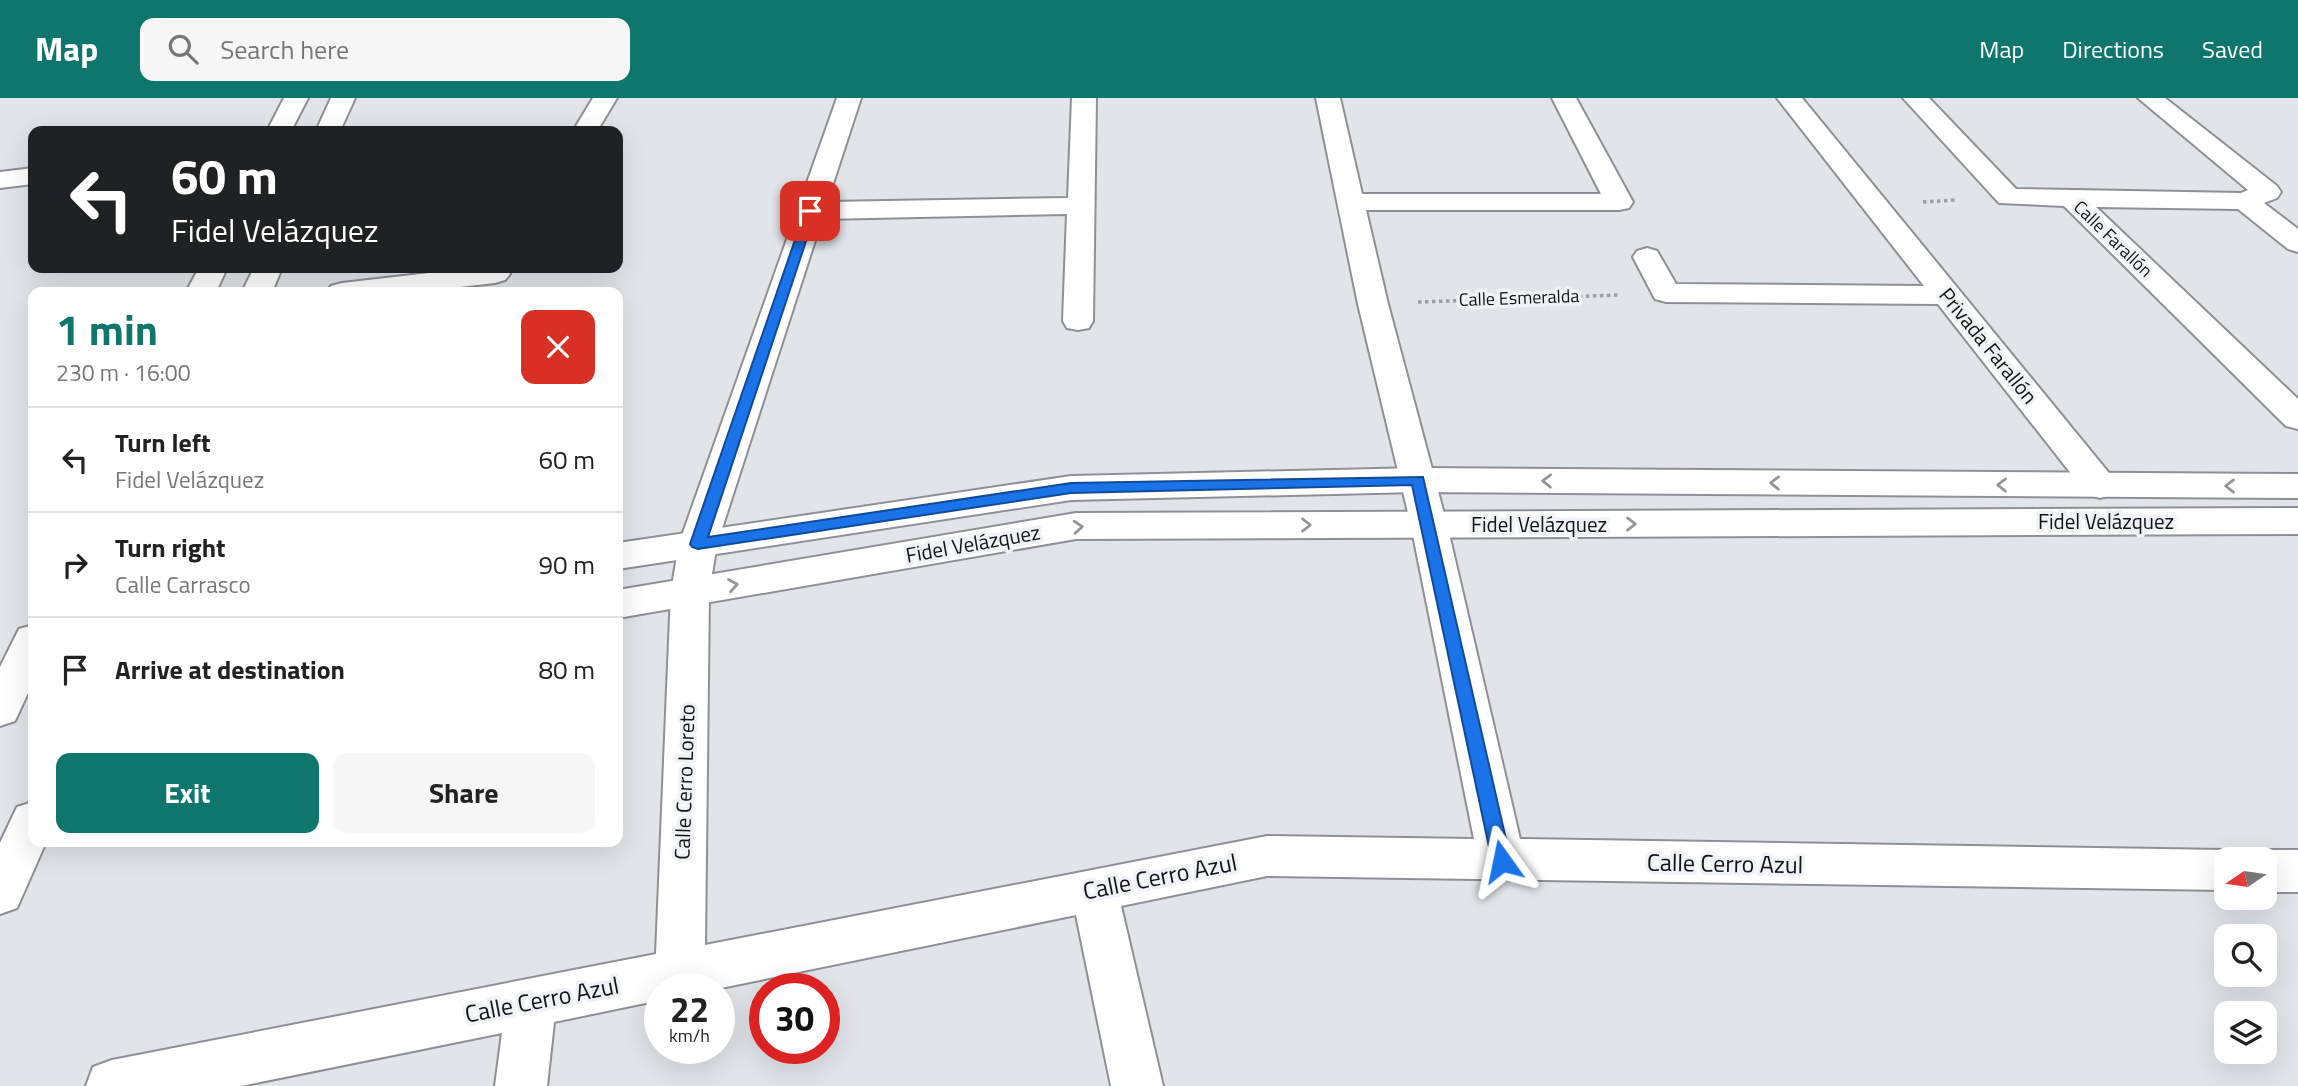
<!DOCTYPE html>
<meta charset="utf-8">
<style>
body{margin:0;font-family:"Titillium Web",sans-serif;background:#f6f6f6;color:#222;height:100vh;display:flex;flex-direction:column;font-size:26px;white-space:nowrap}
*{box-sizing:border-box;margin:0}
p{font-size:23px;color:#767676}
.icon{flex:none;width:38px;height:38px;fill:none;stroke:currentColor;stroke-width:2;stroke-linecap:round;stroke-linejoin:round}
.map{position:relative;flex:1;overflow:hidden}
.sheet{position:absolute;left:28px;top:189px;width:595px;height:560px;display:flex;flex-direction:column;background:#fff;border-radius:14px;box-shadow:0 7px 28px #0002}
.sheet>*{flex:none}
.guide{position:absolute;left:28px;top:28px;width:595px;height:147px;border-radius:14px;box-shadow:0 7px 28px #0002;background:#202124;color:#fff;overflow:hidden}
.needle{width:46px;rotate:257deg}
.controls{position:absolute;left:2214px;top:749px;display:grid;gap:14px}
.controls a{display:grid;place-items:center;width:63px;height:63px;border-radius:14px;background:#fff;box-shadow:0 7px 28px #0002;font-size:35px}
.speed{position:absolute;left:644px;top:875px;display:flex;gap:14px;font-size:35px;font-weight:700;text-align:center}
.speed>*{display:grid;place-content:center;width:91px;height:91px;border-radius:50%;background:#fff;box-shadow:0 7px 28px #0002;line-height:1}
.speed small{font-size:18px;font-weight:400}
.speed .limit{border:10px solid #d22;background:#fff;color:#111}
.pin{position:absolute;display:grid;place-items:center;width:60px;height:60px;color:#fff;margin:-30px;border-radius:14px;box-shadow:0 4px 10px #0006}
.me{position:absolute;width:77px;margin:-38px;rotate:348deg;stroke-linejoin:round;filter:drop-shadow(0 0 5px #0008)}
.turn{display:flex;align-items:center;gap:24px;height:147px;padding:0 28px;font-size:32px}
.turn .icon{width:91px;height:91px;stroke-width:2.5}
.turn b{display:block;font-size:49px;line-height:60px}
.round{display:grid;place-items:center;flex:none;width:74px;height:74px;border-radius:14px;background:#f6f6f6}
.summary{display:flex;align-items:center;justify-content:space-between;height:119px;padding:0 28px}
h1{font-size:42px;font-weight:700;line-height:52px;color:#0f766e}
.cta{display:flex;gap:14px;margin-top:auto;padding:14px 28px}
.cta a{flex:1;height:80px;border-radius:14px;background:#0f766e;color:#fff;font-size:28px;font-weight:700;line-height:80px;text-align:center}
.cta a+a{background:#f6f6f6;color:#222}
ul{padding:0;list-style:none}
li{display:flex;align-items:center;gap:21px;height:105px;padding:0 28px;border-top:2px solid #e0e0e0}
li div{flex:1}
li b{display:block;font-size:26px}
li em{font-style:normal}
header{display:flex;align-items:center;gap:42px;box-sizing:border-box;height:98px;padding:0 35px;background:#0f766e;color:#fff}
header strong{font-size:33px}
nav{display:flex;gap:38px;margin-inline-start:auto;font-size:24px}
.search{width:490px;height:63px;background:#f6f6f6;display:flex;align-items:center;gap:18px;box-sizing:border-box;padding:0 24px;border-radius:14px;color:#767676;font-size:26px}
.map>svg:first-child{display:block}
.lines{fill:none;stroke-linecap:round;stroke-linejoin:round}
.street-casing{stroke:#8e9095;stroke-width:4}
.secondary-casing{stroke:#8e9095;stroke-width:4}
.path{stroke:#9d9fa3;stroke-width:3.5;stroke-dasharray:3.5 3.5;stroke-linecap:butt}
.street{fill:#fff;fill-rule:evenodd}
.secondary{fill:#fff;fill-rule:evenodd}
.oneway{stroke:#949596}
.route{fill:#1a73e8;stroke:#114b97;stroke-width:2}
.labels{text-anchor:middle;stroke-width:7;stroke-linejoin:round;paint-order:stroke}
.far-street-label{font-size:18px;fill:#121315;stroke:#eff2f7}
.street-label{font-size:21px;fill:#121315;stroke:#eff2f7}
.near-street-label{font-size:24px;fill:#121315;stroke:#eff2f7}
</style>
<header>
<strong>Map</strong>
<div class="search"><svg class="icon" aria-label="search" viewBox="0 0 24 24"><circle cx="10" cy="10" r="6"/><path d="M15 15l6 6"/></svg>Search here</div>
<nav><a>Map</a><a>Directions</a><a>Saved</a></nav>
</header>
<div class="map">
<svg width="2298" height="988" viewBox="0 0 2298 988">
<rect width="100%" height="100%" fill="#e1e4e9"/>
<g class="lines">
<defs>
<g id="street">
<path d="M593,0h24l-20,33h-24z"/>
<path d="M837,0h24l-34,104 241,-4 4,-100h24l-3,223 -4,7 -11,2 -11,-2 -4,-7 4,-107 -245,5 -105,325 -8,48 -4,353 562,-109 207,3 -63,-314 -53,-221 -42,-206h24l22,96h239l-49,-96h24l57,104 -4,6 -10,2h-253l22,94 59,221 73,314 706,11 16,6 2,3h-18v31l-959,-14 -146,30 42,180h-52l-35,-171 -360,74h-56v11l-106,22 -7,64h-52l7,-53 -261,53h-155l7,-19 19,-7 544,-106 15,-362 8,-48z"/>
<path d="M1777,0h25l311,380 5,8 -5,8 -13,4 -13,-4 -149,-190 -272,-2 -11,-3 -22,-42 4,-6 10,-3 10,3 19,33 248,2z"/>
<path d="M1903,0h26l87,91 225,4 7,-3 -110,-92h27l112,88 4,6 -4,6 -13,5 34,26v23l-10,-3 -50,-40 -142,-2 202,192v30l-12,-3 -222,-220 -65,-3z"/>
<path d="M33,70v16l-33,4v-16z"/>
<path d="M473,170h32l5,6 -5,6 -10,3 -79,9h-89l4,-6 11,-3z"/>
<path d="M2264,752h34v42h-34v-33h-18z"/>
</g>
<g id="secondary">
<path d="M284,0h24l-17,33h-24z"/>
<path d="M331,0h24l-15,33h-24z"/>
<path d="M199,170h28l-11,24h-30z"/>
<path d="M254,170h28l-10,24h-30z"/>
<path d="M1418,370l880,6v24l-880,-6 -347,8 -453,69v-26l453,-67z"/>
<path d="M2298,410v26l-1222,5 -458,79v-28l458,-77z"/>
<path d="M33,527v57l-18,39 -15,5v-59l19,-38z"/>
<path d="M33,704v40h13l-29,66 -17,6v-71l17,-36z"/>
</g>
</defs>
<use href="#street" class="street-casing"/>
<use href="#secondary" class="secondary-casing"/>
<g class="path">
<path d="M1923,104l33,-2"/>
<path d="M1418,204l202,-7"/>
</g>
<use href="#street" class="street"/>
<use href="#secondary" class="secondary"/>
</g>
<defs><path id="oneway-chevron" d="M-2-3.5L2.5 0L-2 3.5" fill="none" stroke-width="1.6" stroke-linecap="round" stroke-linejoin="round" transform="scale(1.75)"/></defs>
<g class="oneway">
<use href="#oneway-chevron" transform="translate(1547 383) rotate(-179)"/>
<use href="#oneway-chevron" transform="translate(1775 385) rotate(-179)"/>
<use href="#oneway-chevron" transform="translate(2002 387) rotate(-179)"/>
<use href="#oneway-chevron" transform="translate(2230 388) rotate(180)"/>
<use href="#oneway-chevron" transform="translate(1631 426)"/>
<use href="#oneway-chevron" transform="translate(1306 427)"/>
<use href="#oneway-chevron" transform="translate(1078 429) rotate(-4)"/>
<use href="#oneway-chevron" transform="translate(733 487) rotate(-10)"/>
</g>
<path class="route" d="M810,110l6,3 -108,326 363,-54 352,-6 88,384 -3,6 -6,3 -7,-3 -3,-6 -80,-376 -341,8 -373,56 -6,-2 -2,-3 115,-333z"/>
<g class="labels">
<g class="far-street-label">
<text transform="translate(2113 141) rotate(44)" y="6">Calle Farallón</text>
<text transform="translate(1519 200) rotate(-2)" y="6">Calle Esmeralda</text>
</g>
<g class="street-label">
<text transform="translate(1988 248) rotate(51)" y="7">Privada Farallón</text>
<text x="2106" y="431">Fidel Velázquez</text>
<text x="1539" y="434">Fidel Velázquez</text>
<text transform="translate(973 446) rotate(-10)" y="7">Fidel Velázquez</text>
<text transform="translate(685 684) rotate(-88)" y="7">Calle Cerro Loreto</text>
</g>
<g class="near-street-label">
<text transform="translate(1725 766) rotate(1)" y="8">Calle Cerro Azul</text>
<text transform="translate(1160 779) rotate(-11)" y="8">Calle Cerro Azul</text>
<text transform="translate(542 902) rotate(-11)" y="8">Calle Cerro Azul</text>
</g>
</g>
</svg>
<div class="controls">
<a><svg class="needle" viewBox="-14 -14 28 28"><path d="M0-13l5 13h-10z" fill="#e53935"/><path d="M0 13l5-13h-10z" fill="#767676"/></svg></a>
<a><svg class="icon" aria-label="search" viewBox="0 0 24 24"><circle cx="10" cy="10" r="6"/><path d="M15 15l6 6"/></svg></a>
<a><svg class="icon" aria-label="layers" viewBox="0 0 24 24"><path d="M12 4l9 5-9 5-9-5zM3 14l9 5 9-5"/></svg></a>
</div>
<div class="speed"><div>22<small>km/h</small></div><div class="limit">30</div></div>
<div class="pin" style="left:810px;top:113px;background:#d93025"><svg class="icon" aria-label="arrive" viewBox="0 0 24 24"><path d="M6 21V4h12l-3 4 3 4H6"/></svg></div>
<svg class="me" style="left:1502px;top:763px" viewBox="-20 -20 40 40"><path d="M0-17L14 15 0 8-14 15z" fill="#1a73e8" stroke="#fff" stroke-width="4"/></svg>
<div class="guide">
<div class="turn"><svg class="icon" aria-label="left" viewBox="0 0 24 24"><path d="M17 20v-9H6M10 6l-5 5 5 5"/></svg><div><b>60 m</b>Fidel Velázquez</div></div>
</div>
<section class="sheet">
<div class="summary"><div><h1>1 min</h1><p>230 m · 16:00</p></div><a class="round" style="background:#d93025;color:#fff"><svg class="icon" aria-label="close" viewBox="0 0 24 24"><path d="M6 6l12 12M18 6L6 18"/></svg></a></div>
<ul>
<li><svg class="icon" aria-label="left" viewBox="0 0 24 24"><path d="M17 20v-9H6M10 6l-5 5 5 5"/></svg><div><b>Turn left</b><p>Fidel Velázquez</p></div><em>60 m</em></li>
<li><svg class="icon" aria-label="right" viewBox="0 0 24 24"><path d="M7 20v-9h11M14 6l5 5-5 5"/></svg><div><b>Turn right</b><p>Calle Carrasco</p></div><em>90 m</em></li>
<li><svg class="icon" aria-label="arrive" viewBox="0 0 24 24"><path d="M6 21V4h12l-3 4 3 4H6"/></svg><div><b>Arrive at destination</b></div><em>80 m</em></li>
</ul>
<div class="cta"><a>Exit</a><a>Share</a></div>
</section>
</div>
